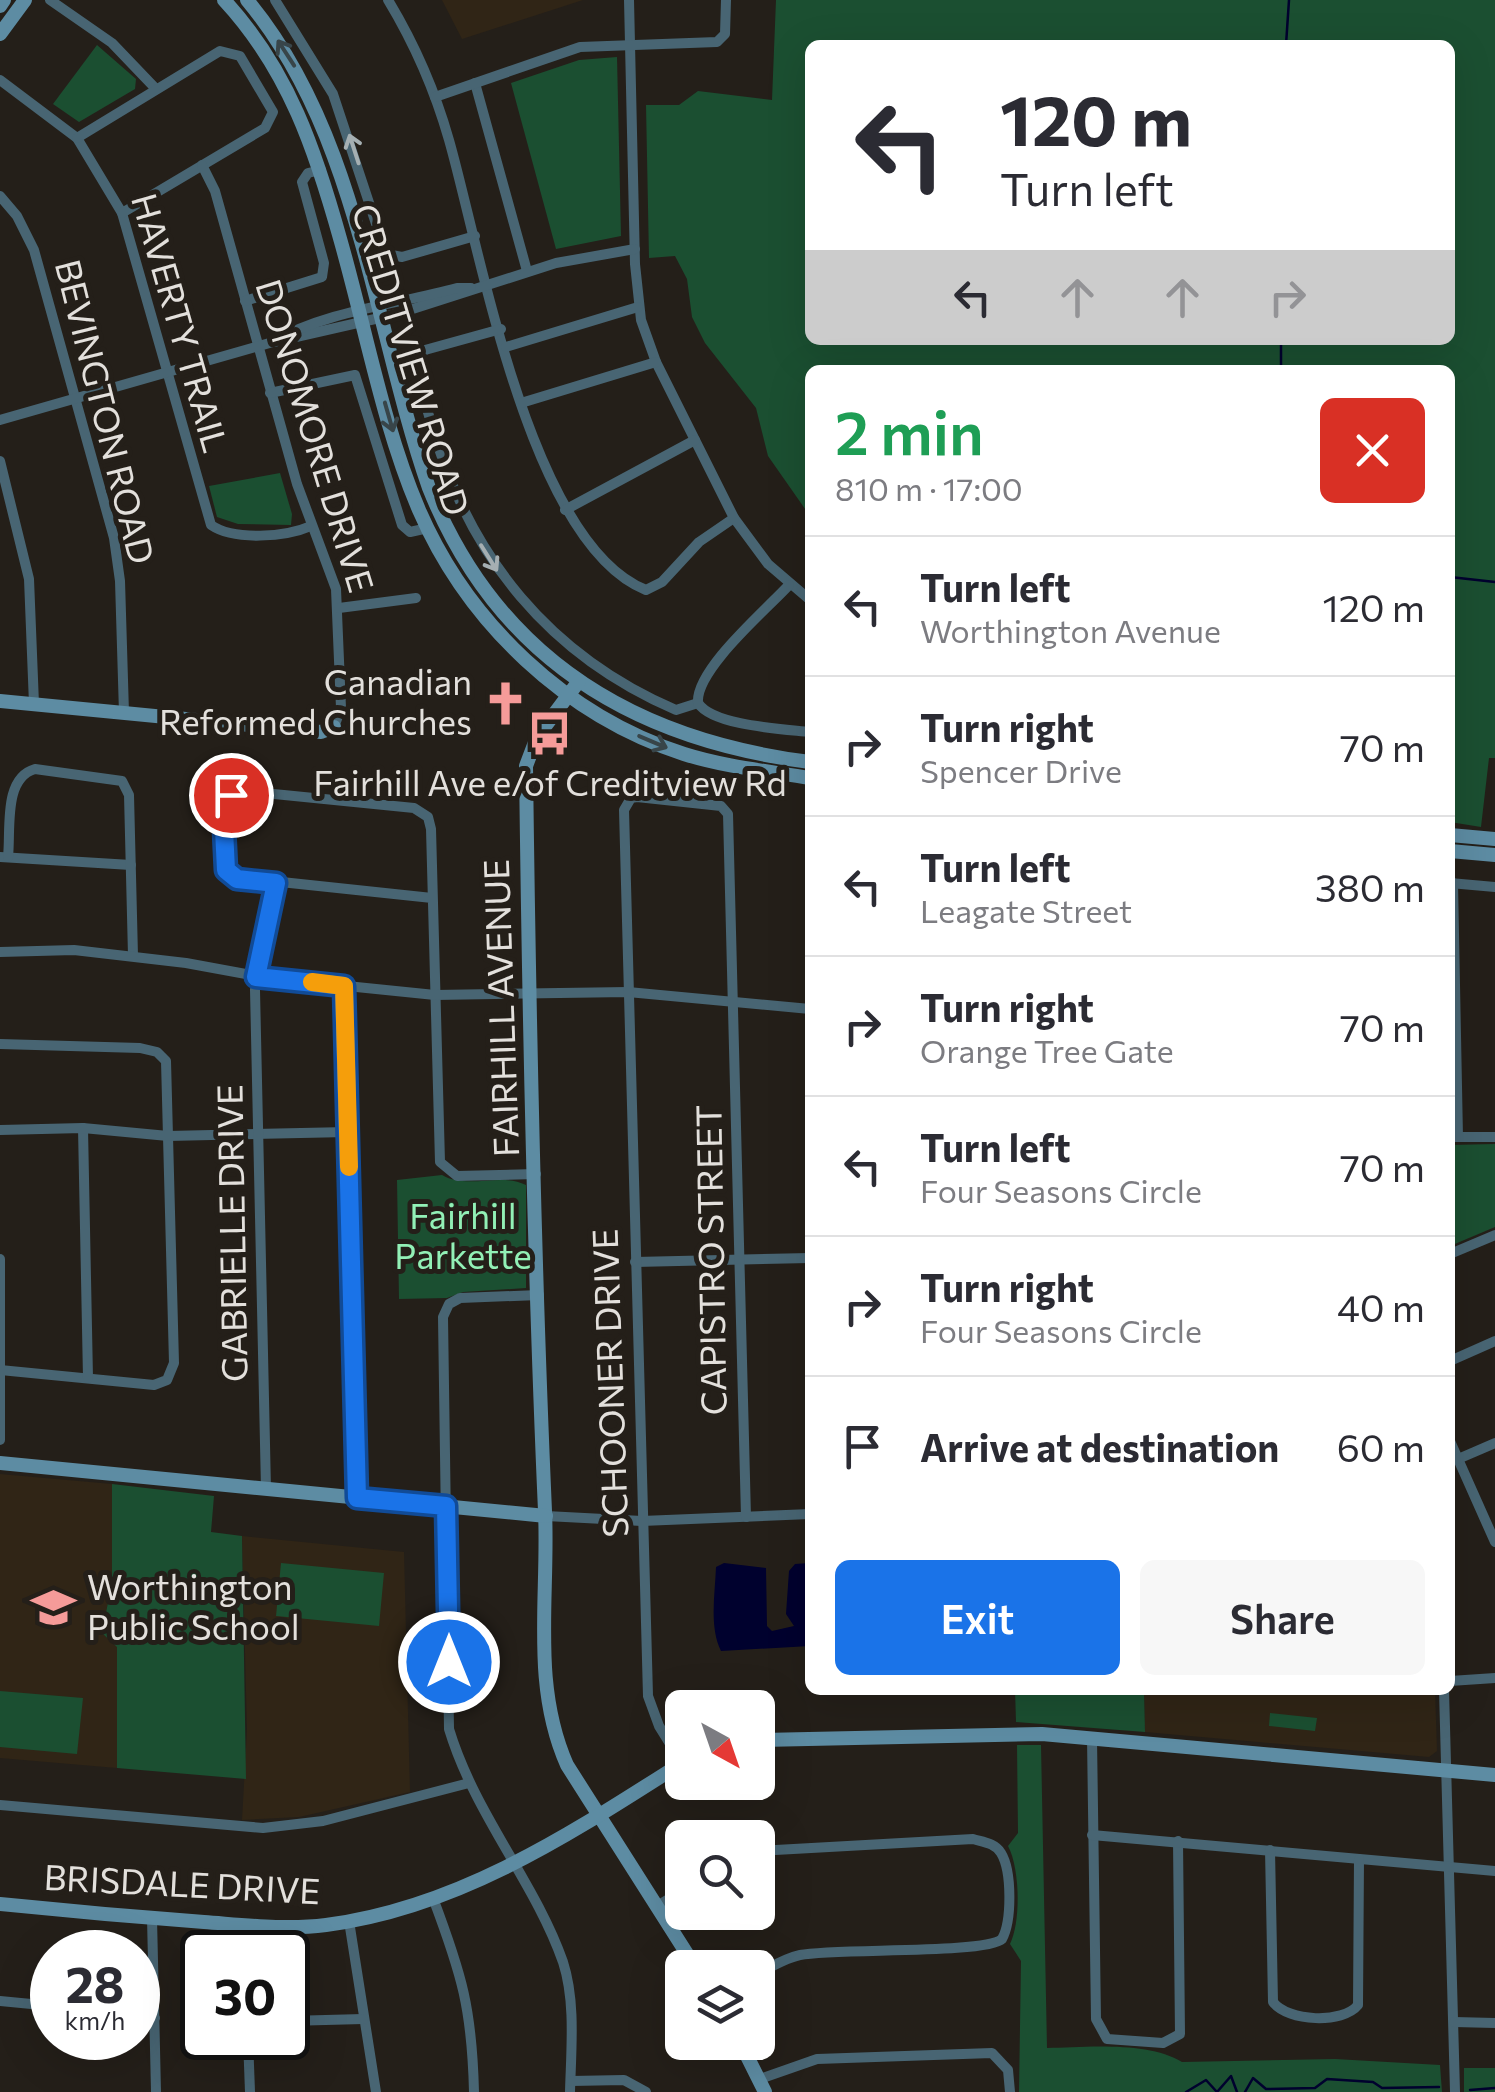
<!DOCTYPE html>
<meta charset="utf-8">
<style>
body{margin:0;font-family:Commissioner,sans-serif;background:#f7f7f7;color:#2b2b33;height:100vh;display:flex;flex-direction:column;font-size:38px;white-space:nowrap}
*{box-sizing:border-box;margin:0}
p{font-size:32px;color:#7c7c81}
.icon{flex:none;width:55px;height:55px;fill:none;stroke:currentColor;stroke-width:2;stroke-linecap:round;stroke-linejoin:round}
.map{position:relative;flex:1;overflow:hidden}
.details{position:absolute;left:805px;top:365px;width:650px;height:1330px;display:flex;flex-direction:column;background:#fff;border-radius:15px;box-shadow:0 10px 40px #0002}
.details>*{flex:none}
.top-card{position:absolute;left:805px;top:40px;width:650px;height:305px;border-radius:15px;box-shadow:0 10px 40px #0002;background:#fff;color:#2b2b33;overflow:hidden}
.needle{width:65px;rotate:140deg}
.tools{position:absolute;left:665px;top:1690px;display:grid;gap:20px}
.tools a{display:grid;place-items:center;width:110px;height:110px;border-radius:15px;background:#fff;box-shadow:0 10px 40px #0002;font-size:50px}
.speed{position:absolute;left:30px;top:1930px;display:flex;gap:20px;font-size:50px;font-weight:700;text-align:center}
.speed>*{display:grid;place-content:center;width:130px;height:130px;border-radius:50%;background:#fff;box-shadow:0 10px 40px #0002;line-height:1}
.speed small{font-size:25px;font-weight:400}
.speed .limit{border:5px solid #111;border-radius:15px;background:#fff;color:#111}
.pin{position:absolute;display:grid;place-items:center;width:85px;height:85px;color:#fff;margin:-42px;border:5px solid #fff;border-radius:50%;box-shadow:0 2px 10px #0007}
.me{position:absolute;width:110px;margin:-55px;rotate:0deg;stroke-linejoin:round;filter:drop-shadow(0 0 8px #0008)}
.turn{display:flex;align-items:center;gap:35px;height:210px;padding:0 30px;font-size:45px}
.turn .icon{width:130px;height:130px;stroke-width:2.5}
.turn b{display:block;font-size:70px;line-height:85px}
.lanes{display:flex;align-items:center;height:95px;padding:0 30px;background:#0003;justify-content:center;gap:50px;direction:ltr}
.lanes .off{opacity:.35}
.round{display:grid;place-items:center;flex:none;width:105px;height:105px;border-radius:15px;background:#f7f7f7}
.headline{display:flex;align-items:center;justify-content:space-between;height:170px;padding:0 30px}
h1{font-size:60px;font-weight:600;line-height:75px;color:#1e9e55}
.button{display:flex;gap:20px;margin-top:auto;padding:20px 30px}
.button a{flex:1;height:115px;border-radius:15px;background:#1a73e8;color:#fff;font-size:40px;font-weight:600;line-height:115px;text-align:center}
.button a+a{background:#f7f7f7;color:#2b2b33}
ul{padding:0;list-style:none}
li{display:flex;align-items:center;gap:30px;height:140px;padding:0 30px;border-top:2px solid #e1e1e2}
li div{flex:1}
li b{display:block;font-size:38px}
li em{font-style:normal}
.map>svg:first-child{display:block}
.education{fill:#302516}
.green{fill:#1b4f31;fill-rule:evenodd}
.water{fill:#00012e}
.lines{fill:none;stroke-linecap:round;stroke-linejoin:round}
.stream{stroke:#00012e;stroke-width:2.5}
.street{stroke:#486573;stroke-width:10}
.secondary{stroke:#5d8ca3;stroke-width:14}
.oneway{stroke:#384549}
.oneway2{stroke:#a5afb2}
.route-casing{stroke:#114b97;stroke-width:25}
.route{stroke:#1a73e8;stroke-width:18}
.slow{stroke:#f59e0b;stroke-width:18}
.labels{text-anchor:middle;stroke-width:10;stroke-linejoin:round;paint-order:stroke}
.street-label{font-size:35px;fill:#e3e0dc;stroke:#241f19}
.poi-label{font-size:35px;fill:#e3e0dc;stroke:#241f19;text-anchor:end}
.park-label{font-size:35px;fill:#92f0b6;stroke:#241f19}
</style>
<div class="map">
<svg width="1495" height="2092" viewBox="0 0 1495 2092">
<rect width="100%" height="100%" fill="#241f19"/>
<g class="education">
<path d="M442,0h141l-121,39z"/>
<path d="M0,1474l112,10v98l-10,51 15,13v122l-117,-10z"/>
<path d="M242,1536l162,16 6,240 -111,25 -57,3 5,-90z"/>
<path d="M1144,1690h291l2,61 -8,6 -284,-25z"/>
</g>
<g class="green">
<path d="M776,0h719v758h-6l-8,69 -31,-5v-452h-640v146l-42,-60 -12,-48 -51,-65 -13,-26 -5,-38 -12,-23 -26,2 -3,-153h33l19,-14 74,9zM1450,45v295h-640v-295z"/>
<path d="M97,45l39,34 -1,10 -56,33 -26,-18z"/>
<path d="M617,57l4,179 -65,13 -45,-166 68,-23z"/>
<path d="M280,473l12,41 -1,11 -53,-1 -21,-7 -8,-31z"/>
<path d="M1495,1144v83l-45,19v-101z"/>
<path d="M442,1175c26,15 58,-3 84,10v103l-63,4 -16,6 -48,1 -2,-119z"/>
<path d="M112,1484l102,12 -3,36 31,4 4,243 -129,-11v-121l-15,-14 10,-51z"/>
<path d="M281,1563l103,10 -5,53 -103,-10z"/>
<path d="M1015,1690h129l1,42 -129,-10z"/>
<path d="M0,1691l83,7 -6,56 -77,-7z"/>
<path d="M1270,1713l47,5 -2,13 -46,-5z"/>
<path d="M1017,1745h24l6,303c38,-1 102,-7 135,14l153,-3 105,6 2,27h-423l2,-131 -11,-17c11,-22 10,-76 -2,-98l10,-13z"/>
<rect x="1464" y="2068" width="31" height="24"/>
</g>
<path class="water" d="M724,1563l42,5 1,58 5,5 22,-5 -8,-12 3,-43 6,-7 14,-1 1,83 -89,5c-12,-24 -6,-57 -5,-84z"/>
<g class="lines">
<g class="stream">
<path d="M1286,45l3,-45"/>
<path d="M1281,344v26"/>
<path d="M1450,577l45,5"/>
<path d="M1470,2090l25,-2"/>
<path d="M1186,2092l20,-12 11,12 14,-16 6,16"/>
<path d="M1245,2092l8,-14 13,11 49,-1 12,-9 46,3 9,6 57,-1"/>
</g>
<g class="street">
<path d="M50,0l62,43 44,46"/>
<path d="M275,0l58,94 53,160 16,3 73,-21"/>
<path d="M388,0c26,43 47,91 61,140 32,112 81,404 197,450l16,-8 37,-40 35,-24"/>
<path d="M629,0l6,264 6,56 15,42 78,156 34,46 42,36"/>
<path d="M0,80l77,58 45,75 89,312c23,16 75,12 100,1"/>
<path d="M475,83l52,188"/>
<path d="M435,97l145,-50 137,-5 8,-8 1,-34"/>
<path d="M77,138l143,-87 20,5 33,56 -8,16 -143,85"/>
<path d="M202,165l13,26 82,293 39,105 5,119 -7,19"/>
<path d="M0,196l17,20 17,34 80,288 6,43 4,132"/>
<path d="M245,301l77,-24 2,-14 -22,-81 6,-9 13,-3"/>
<path d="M501,329l-76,21 -10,10c2,22 11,44 17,66 37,131 118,230 244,284l22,-7"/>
<path d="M274,342l123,-28 159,-51 79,-14"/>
<path d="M506,347l132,-40"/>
<path d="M270,393l85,-18 47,150 8,7 18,-4"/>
<path d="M521,403l135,-41"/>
<path d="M0,420l273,-78c52,-31 126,-38 184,-54h14"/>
<path d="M0,461l29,118 5,125"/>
<path d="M565,510l130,-70"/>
<path d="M339,608l77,-10"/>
<path d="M698,703c-3,-33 68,-93 91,-118"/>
<path d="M698,703c15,23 85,26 112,29"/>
<path d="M0,857l131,8"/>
<path d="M8,857c3,-28 -5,-79 27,-88l87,12 7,14 4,161"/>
<path d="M1450,883l45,4"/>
<path d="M1453,883l5,254"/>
<path d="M432,898l-198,-21 -10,-17 1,-58 18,-11 171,17 14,9 3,12 9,333 17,14 79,-2"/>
<path d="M0,952l74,-2 112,13 82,15 167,17 193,-3 182,17"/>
<path d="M344,985l13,513"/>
<path d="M0,1044l140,4 17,4 9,9 8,302 -7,17 -13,5 -154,-15"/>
<path d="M83,1128l5,250"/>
<path d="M0,1130l83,-2 85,8 180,-4"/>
<path d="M1450,1137h45"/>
<path d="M1450,1254l45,-19"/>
<path d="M0,1259v181"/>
<path d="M635,1262l175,-4"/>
<path d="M539,1295l-79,3 -11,6 -6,13 6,412c26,86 86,153 114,233 13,40 8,89 7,130"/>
<path d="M1450,1361l45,-20"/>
<path d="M1450,1441l45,101"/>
<path d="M1458,1459l37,-16"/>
<path d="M266,1489l-11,-499 21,-107"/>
<path d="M546,1516l96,5 168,-7"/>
<path d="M1450,1681l45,-3"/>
<path d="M1444,1690l11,402"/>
<path d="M1092,1738l4,281 11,20 56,4 17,-9 -2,-193"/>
<path d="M682,1763l-23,-37 -11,-30 -24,-886 7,-12 6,-1 84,9 7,8 18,703"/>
<path d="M0,1805l263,23 60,-7 146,-38"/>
<path d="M1092,1835l403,36"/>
<path d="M1270,1850l3,152c15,20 70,22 85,3l1,-146"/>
<path d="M758,1851l215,-12c10,3 22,4 28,14 11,18 11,68 1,86 -16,15 -166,9 -202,16 -14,3 -30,12 -42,19"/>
<path d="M433,1898c29,77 39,111 41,194"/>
<path d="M657,1906l25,-15"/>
<path d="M152,1918l4,174"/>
<path d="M349,1921l27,171"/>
<path d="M0,2001l52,5"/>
<path d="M138,2016l17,2"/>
<path d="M288,2021l75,-2"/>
<path d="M1454,2022l41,1"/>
<path d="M248,2038l2,54"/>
<path d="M760,2079l57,-20 175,-6 16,17 2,22"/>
<path d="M571,2081l53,-1 22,12"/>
</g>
<g class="secondary">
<path d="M224,0c65,70 92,152 117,242 25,88 42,184 78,268 49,113 147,206 265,244 41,13 84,17 126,24"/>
<path d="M247,0c112,134 126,327 182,488 68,170 205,252 381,274"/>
<path d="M0,6l4,-6"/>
<path d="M0,34l25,-34"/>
<path d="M579,681l-42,56 -11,29c3,248 8,497 19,745 4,86 -14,173 22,254l129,203"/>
<path d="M0,701l321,31 13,-5"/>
<path d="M1450,835l45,4"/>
<path d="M1450,851l45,4"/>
<path d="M0,1463l546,53"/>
<path d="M758,1740l284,-6 453,41"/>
<path d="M0,1904c68,7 136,13 204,18 41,3 82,8 122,3 133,-17 246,-92 356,-162"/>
<path d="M740,2042l25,50"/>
</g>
</g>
<defs><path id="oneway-shaft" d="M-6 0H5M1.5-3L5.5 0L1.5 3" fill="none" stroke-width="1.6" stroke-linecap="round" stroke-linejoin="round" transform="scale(2.5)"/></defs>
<g class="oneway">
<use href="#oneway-shaft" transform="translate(286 53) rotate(-123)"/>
<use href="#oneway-shaft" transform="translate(389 417) rotate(74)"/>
<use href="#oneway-shaft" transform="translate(653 742) rotate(23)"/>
</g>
<g class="oneway2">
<use href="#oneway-shaft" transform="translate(354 149) rotate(-108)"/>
<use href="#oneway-shaft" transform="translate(489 558) rotate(58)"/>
</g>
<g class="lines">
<defs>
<path id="route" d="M231,795l-8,14 3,61 11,9 39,4 -20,94 88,9 13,512 89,8 3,156"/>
</defs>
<use href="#route" class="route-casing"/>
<use href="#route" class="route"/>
<path class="slow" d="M312,982l32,4 5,181"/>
</g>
<defs>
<symbol id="church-bare" viewBox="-9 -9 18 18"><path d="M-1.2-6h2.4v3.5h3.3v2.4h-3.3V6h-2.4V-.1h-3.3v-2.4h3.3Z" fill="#f59b99" stroke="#241f19" stroke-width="2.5" paint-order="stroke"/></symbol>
<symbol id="bus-bare" viewBox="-9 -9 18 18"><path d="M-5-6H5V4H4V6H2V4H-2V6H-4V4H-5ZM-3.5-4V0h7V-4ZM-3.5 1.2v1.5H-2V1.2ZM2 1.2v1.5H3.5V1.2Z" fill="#f59b99" stroke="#241f19" stroke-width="2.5" paint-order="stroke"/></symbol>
<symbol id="school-bare" viewBox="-9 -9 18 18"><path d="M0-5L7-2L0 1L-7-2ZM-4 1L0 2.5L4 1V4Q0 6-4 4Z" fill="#f59b99" stroke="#241f19" stroke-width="2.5" paint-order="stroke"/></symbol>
</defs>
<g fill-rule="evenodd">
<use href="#church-bare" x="474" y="672" width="63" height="63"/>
<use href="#bus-bare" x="518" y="702" width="63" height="63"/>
<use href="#school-bare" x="22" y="1576" width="63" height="63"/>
</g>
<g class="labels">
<g class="street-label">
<text transform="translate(179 323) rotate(74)" y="12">HAVERTY TRAIL</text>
<text transform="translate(410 360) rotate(73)" y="12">CREDITVIEW ROAD</text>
<text transform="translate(104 412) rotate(76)" y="12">BEVINGTON ROAD</text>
<text transform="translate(314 436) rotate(73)" y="12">DONOMORE DRIVE</text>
<text transform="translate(502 1008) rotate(-92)" y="12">FAIRHILL AVENUE</text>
<text transform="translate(233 1233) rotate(-91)" y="12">GABRIELLE DRIVE</text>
<text transform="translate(712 1260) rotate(-91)" y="12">CAPISTRO STREET</text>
<text transform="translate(611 1383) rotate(-92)" y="12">SCHOONER DRIVE</text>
<text transform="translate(182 1885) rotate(3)" y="12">BRISDALE DRIVE</text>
</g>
<g class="poi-label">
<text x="472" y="695">Canadian<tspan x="472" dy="40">Reformed Churches</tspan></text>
<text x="550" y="796" text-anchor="middle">Fairhill Ave e/of Creditview Rd</text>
<text x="87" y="1600" text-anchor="start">Worthington<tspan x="87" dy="40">Public School</tspan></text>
</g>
<g class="park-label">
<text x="463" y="1229">Fairhill<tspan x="463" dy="40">Parkette</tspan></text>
</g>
</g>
</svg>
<div class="tools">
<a><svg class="needle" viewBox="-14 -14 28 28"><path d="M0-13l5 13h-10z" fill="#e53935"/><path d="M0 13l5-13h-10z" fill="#7c7c81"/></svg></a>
<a><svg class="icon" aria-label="search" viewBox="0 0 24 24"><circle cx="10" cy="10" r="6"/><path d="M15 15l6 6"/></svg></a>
<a><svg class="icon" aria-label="layers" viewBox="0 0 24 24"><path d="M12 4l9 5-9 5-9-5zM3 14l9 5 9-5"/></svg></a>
</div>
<div class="speed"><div>28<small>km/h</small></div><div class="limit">30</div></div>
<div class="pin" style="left:231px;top:795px;background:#d93025"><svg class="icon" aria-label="arrive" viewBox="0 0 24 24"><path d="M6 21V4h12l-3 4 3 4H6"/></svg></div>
<svg class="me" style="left:449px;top:1662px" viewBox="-20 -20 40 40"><circle r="17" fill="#1a73e8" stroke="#fff" stroke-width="3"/><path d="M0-11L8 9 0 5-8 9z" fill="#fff"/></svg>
<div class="top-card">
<div class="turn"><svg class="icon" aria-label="left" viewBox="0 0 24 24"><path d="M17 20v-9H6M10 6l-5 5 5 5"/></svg><div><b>120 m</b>Turn left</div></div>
<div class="lanes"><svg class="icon" aria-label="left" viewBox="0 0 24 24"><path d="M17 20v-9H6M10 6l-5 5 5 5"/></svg><svg class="icon off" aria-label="ahead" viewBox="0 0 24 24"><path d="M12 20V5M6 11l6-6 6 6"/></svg><svg class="icon off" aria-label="ahead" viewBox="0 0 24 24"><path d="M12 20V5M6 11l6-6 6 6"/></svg><svg class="icon off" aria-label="right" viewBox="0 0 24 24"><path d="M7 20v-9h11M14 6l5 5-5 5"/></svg></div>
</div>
<section class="details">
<div class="headline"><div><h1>2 min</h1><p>810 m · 17:00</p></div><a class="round" style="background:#d93025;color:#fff"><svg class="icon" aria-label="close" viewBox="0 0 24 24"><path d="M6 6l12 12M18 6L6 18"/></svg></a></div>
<ul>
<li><svg class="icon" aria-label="left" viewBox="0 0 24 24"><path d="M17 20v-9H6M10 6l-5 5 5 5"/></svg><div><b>Turn left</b><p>Worthington Avenue</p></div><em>120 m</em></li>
<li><svg class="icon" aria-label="right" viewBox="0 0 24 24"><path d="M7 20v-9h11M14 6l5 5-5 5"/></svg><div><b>Turn right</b><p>Spencer Drive</p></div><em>70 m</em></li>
<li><svg class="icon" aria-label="left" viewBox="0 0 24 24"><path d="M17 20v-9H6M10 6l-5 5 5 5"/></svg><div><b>Turn left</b><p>Leagate Street</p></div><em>380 m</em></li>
<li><svg class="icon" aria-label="right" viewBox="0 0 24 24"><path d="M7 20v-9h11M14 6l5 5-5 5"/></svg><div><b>Turn right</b><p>Orange Tree Gate</p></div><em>70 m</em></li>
<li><svg class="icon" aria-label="left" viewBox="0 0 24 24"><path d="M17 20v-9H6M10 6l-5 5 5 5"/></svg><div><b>Turn left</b><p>Four Seasons Circle</p></div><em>70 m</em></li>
<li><svg class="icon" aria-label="right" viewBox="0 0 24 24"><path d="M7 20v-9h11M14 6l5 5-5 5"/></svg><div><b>Turn right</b><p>Four Seasons Circle</p></div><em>40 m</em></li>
<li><svg class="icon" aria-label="arrive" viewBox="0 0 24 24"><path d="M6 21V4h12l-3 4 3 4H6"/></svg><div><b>Arrive at destination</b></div><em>60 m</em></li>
</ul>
<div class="button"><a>Exit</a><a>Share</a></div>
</section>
</div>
